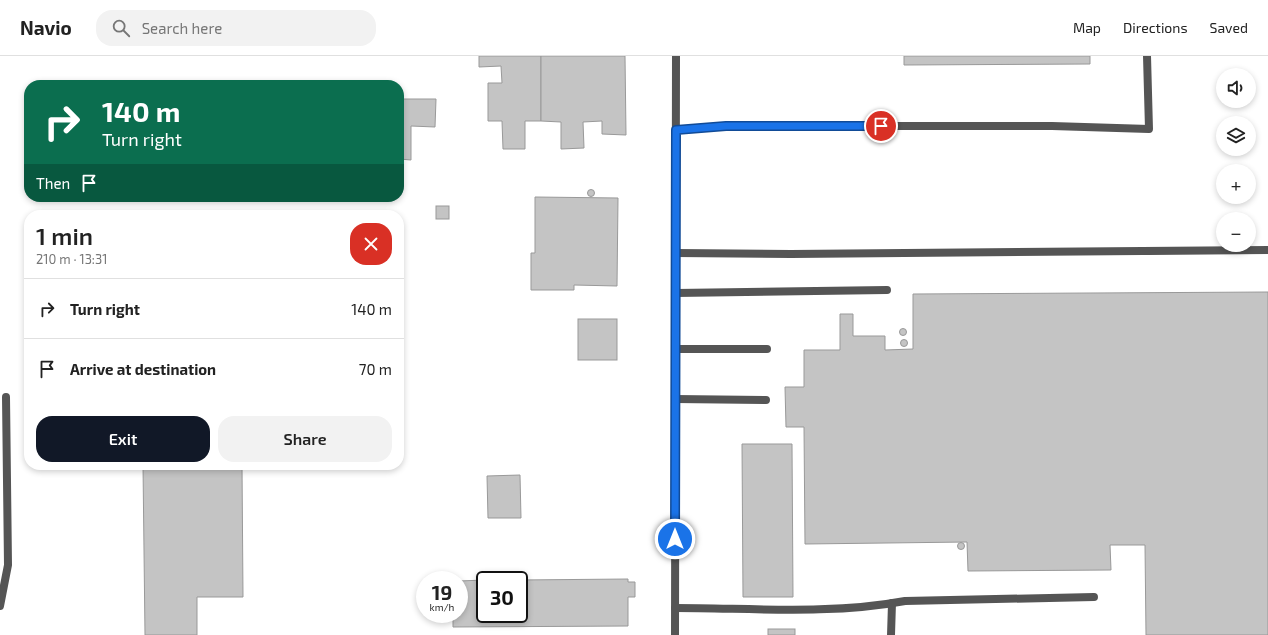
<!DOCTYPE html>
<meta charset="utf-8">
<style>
body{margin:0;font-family:"Exo 2",sans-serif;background:#f2f2f2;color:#222;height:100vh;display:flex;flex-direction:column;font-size:15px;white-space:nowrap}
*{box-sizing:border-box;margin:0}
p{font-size:13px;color:#767676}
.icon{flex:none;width:22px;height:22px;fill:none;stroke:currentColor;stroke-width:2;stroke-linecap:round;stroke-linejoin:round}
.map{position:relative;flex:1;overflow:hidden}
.drawer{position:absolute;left:24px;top:154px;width:380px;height:260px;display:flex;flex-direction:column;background:#fff;border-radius:16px;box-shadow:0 2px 6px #0003}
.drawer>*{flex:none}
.guide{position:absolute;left:24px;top:24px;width:380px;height:122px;border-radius:16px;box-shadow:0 2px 6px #0003;background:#0b6e4f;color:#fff;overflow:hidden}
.buttons{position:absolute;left:1216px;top:12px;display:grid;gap:8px}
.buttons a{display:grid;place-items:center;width:40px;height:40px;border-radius:50%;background:#fff;box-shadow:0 2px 6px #0003;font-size:20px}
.speed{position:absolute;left:416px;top:515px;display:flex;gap:8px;font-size:20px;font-weight:700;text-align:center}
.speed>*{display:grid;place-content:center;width:52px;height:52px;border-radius:50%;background:#fff;box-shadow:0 2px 6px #0003;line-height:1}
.speed small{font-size:10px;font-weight:400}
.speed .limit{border:2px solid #111;border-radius:6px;background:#fff;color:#111}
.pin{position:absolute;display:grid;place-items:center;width:34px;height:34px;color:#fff;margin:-17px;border:2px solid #fff;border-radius:50%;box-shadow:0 1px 4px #0007}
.me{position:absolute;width:44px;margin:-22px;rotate:0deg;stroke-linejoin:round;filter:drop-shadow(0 0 3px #0008)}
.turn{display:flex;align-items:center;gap:14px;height:84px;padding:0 12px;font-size:18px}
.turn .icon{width:52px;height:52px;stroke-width:2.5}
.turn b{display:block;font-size:28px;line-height:34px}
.then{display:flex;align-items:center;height:38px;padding:0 12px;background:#0003;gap:8px;font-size:15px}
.round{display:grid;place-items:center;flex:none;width:42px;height:42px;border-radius:16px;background:#f2f2f2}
.head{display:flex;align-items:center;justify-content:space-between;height:68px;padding:0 12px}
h1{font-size:24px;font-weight:600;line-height:30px}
.primary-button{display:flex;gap:8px;margin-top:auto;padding:8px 12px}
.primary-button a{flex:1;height:46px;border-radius:16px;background:#111827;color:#fff;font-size:16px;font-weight:600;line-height:46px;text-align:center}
.primary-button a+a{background:#f2f2f2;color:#222}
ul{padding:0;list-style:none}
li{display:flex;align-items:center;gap:12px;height:60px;padding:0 12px;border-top:1px solid #e0e0e0}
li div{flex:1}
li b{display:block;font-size:15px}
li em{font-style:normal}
header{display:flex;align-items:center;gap:24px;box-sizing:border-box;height:56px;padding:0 20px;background:#fff;border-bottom:1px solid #e0e0e0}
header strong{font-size:19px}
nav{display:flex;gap:22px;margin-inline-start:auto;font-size:14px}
.search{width:280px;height:36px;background:#f2f2f2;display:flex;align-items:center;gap:10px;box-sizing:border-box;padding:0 14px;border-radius:16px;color:#767676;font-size:15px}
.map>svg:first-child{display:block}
.building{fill:#c4c4c4;stroke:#999}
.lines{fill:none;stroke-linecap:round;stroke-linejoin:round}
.service{stroke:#555;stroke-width:8}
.minor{stroke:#555;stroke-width:8}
.route-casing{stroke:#114b97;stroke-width:10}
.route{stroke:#1a73e8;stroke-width:7}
</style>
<header>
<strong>Navio</strong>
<div class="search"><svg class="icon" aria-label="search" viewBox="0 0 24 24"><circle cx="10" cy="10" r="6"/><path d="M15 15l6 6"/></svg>Search here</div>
<nav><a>Map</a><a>Directions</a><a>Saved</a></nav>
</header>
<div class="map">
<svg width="1268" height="579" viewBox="0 0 1268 579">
<rect width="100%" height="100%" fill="#fff"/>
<g class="building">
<path d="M479,0h62v65h-16v28h-22l-1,-28h-14v-38h14l-1,-17 -22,1z"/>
<path d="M541,0h84l1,79 -24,-1v-13l-19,1 1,26 -23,1v-27l-20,-1z"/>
<path d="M904,0h186v8l-186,1z"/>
<path d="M399,43h37l-1,28 -24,-1v34l-12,-1z"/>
<circle cx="591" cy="137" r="3.5"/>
<path d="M535,141l83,1 -1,88 -43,-1v5h-43v-37h4z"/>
<rect x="436" y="150" width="13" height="13"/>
<path d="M1268,236v343h-122l-1,-90h-35l1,25 -143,1 -1,-29 -162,2 -1,-117h-18l-1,-40h19v-37h36v-36h13v22h32v14l28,-1v-55z"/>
<rect x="578" y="263" width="39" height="41"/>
<circle cx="903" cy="276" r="3.5"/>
<circle cx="904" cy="287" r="3.5"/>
<path d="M742,388h50l1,153h-50z"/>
<path d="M143,409h99l1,132h-46v38h-52z"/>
<path d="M520,419l1,43h-33l-1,-42z"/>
<circle cx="961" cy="490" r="3.5"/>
<path d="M628,523v3h7v15h-7v29l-175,1v-13h6v-33l26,-1v34h34v-34z"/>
<rect x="768" y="573" width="27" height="6"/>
</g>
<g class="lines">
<g class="service">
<path d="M676,74l50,-4h326l97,3 -2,-73"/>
<path d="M676,197l115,1 477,-4"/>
<path d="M676,237l211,-3"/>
<path d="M675,293h92"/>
<path d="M675,343l91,1"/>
<path d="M0,550l8,-41 -2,-168"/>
<path d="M675,552c76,0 155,7 230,-7l189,-4"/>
<path d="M891,579l1,-32"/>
</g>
<path class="minor" d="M675,579l1,-579"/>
</g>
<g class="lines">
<defs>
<path id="route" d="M675,483l1,-409 50,-4h155"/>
</defs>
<use href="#route" class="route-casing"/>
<use href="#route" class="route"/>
</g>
</svg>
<div class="buttons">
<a><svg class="icon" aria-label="sound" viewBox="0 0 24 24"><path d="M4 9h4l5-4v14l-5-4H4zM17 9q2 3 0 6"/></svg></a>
<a><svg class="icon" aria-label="layers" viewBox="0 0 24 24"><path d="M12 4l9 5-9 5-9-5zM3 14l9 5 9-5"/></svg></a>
<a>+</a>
<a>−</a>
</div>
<div class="speed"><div>19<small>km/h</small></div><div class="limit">30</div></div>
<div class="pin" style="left:881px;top:70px;background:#d93025"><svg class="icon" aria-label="arrive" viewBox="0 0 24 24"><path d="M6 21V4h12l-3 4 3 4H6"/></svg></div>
<svg class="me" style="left:675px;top:483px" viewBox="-20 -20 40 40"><circle r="17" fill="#1a73e8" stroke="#fff" stroke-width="3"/><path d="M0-11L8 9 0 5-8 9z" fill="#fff"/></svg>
<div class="guide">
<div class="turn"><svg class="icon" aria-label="right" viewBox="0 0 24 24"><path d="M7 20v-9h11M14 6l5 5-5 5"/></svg><div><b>140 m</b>Turn right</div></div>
<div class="then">Then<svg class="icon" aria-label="arrive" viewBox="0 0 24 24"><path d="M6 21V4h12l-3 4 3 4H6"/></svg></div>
</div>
<section class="drawer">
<div class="head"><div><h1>1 min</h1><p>210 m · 13:31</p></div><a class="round" style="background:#d93025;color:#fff"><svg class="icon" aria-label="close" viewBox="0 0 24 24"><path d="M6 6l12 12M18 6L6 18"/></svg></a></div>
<ul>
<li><svg class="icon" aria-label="right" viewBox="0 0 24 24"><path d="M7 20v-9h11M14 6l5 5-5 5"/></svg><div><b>Turn right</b></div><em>140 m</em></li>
<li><svg class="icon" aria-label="arrive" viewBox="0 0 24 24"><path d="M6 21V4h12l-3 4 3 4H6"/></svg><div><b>Arrive at destination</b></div><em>70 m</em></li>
</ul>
<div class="primary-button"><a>Exit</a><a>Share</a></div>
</section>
</div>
